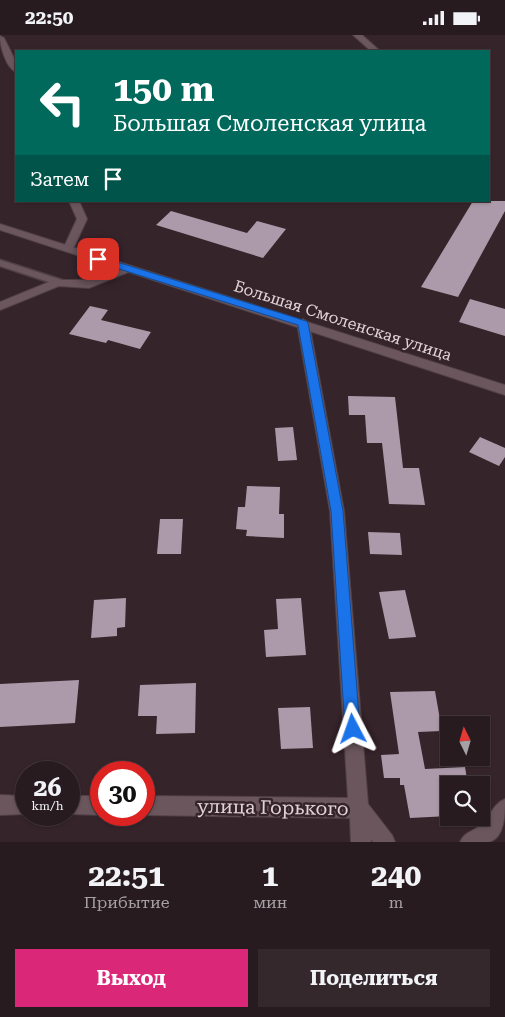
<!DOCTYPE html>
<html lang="ru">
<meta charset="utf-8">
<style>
body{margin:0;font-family:"Roboto Serif",serif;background:#34282d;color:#f1f3f6;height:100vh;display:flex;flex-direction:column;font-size:19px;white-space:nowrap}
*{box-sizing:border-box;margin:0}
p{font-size:16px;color:#a5a1a5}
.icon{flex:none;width:28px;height:28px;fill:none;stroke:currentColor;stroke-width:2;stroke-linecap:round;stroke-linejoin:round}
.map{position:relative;height:807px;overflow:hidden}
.panel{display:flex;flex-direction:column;background:#281b20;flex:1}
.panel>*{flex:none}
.hud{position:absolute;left:15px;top:15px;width:475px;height:152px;border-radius:0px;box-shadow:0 1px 4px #0004,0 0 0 1px #44393e;background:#00695c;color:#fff;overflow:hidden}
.needle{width:32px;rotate:355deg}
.buttons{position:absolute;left:440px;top:681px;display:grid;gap:10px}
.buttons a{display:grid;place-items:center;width:50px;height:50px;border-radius:0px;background:#281b20;box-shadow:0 1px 4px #0004,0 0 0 1px #44393e;font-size:25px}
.speed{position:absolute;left:15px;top:726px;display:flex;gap:10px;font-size:25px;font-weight:700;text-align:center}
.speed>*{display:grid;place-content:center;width:65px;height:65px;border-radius:50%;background:#281b20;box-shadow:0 1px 4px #0004,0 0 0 1px #44393e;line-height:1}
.speed small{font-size:12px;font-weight:400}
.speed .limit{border:8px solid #d22;background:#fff;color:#111}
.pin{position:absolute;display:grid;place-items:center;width:42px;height:42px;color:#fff;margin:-21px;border-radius:10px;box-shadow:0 2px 8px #0006}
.me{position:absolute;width:55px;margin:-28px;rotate:356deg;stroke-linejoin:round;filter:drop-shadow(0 0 4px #0008)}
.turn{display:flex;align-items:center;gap:18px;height:105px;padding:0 15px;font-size:22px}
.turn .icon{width:65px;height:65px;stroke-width:2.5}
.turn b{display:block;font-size:35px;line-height:42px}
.then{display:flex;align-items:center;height:48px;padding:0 15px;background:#0003;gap:10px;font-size:19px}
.eta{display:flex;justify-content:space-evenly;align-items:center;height:85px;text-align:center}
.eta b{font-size:30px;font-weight:700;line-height:35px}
.button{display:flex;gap:10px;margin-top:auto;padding:10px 15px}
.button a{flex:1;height:58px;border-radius:0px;background:#db2777;color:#fff;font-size:20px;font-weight:700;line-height:58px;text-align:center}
.button a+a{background:#34282d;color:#f1f3f6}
.status{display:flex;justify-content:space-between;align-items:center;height:35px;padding:0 25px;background:#281b20;direction:ltr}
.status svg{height:14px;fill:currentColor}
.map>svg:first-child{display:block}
.building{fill:#ac9aaa}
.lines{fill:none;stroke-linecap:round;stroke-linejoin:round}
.service-casing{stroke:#504146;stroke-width:3}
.minor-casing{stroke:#504146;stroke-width:2}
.secondary-casing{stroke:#504146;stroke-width:2}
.service{fill:#6b565d;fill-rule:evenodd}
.minor{fill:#6b565d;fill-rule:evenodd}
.secondary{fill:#6b565d;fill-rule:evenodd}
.route{fill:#1a73e8;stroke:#114b97}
.labels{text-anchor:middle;stroke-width:5;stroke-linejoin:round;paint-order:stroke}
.street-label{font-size:16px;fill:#e0d4d8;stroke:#36242b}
.near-street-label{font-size:19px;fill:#e0d4d8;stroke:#36242b}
</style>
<div class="status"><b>22:50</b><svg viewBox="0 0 49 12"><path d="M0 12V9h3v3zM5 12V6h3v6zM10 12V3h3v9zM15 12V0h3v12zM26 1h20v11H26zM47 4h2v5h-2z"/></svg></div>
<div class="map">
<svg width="505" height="807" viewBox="0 0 505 807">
<rect width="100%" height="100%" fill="#36242b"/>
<g class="building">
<path d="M473,166h32v10l-47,86 -37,-10z"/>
<path d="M171,176l76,22 10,-12 29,8 -23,29 -107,-33z"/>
<path d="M470,264l35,10v27l-46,-14z"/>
<path d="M90,271l18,4 -7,10 50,12 -11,17 -32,-9 -2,3 -37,-9z"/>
<path d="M348,361l47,1 8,71h16l6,37 -36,-1 -7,-61h-15l-2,-28h-16z"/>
<path d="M293,392l4,33 -19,1 -3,-33z"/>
<path d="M480,402l25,11v9l-6,9 -30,-14z"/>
<path d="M247,451l33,1 -1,27h5v24l-38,-2 1,-6 -11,-1 2,-22h7z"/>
<path d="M160,484h23l-2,35h-24z"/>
<path d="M368,497l32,1 2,22 -32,-1z"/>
<path d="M405,555l11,47 -27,2 -10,-47z"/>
<path d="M126,563l-1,29 -8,1v8l-26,2 3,-38z"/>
<path d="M301,563l5,57 -40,2 -2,-27 14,-1 -2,-30z"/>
<path d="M79,645l-4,43 -75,4v-43z"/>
<path d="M196,648l-1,50 -39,1 1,-18h-19l2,-31z"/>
<path d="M435,656l7,40 -24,1 7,37 40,-2 3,18h-19v31l-39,2 -6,-33h-4v-7h-16l-3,-23 18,-1 -9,-62z"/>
<path d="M310,672l3,41 -32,1 -3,-41z"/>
</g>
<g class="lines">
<defs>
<path id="service" d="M0,225l62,20 1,2 -5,3 -58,-19z"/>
<g id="minor">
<path d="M353,0h9l18,16h-9z"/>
<path d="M0,1l4,2 12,24v10c-10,-4 -16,-26 -16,-36z"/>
<path d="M69,166h10l8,18 -14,30 -5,3 -5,-3 14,-30z"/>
<path d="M127,231l6,3 -2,2 -42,17 -30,-2 -59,24v-8l54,-22h34z"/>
<path d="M303,284l6,4 35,188 24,293 24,31 3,7h-22l-2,-3v3h-20l-1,-24 -207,-3 1,-19 204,2 -18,-287 -33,-188z"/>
<path d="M0,760l26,1v18l-26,1z"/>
<path d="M69,761h32l1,19 -33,-1z"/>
<path d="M505,764c0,14 0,39 -16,43 -9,0 -20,0 -29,0 5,-11 13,-10 21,-17 9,-8 12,-21 24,-26z"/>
</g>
<path id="secondary" d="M0,189l505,161v10l-505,-165z"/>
</defs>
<use href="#service" class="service-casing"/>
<use href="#minor" class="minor-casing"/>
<use href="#secondary" class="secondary-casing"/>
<use href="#service" class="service"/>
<use href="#minor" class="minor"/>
<use href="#secondary" class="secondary"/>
</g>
<path class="route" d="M98,221l208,65 2,2 35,188 17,218 -2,5 -5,2 -6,-2 -2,-5 -14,-218 -33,-186 -204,-64v-4z"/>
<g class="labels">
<g class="street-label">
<text transform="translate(343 285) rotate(18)" y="6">Большая Смоленская улица</text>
</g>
<g class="near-street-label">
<text transform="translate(273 772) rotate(1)" y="7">улица Горького</text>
</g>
</g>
</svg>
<div class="buttons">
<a><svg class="needle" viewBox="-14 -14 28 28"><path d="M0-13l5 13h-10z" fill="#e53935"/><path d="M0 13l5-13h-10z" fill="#a5a1a5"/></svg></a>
<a><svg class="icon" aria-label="search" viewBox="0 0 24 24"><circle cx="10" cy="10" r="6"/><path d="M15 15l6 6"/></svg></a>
</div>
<div class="speed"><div>26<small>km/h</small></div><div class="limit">30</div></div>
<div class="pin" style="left:98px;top:224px;background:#d93025"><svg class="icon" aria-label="arrive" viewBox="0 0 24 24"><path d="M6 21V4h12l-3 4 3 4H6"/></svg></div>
<svg class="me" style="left:353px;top:694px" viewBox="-20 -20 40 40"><path d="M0-17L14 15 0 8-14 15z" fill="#1a73e8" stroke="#fff" stroke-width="4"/></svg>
<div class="hud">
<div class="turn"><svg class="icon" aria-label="left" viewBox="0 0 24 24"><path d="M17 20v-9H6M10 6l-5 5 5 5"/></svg><div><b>150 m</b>Большая Смоленская улица</div></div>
<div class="then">Затем<svg class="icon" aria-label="arrive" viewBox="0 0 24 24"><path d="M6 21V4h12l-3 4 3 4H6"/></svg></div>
</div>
</div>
<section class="panel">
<div class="eta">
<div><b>22:51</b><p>Прибытие</p></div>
<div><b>1</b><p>мин</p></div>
<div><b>240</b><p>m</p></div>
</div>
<div class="button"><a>Выход</a><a>Поделиться</a></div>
</section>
